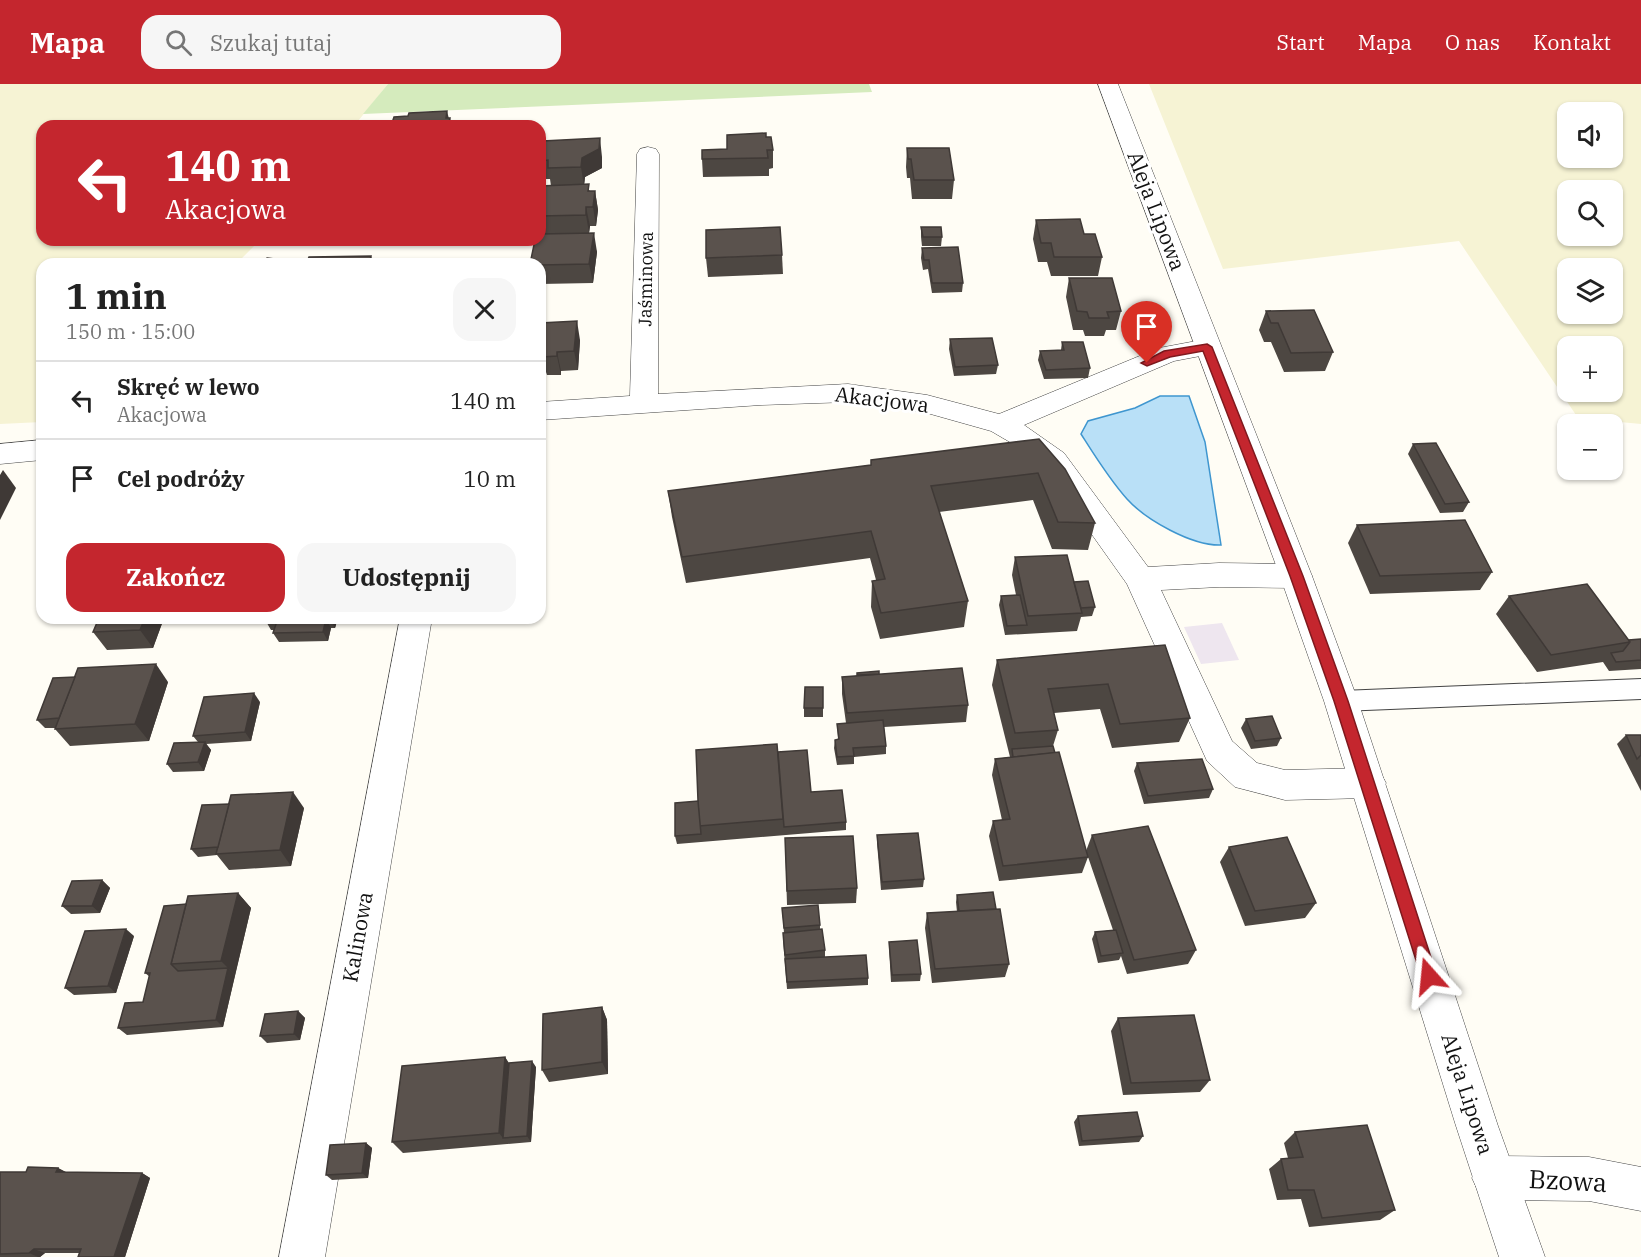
<!DOCTYPE html>
<html lang="pl">
<meta charset="utf-8">
<style>
body{margin:0;font-family:"IBM Plex Serif",serif;background:#f6f6f6;color:#222;height:100vh;display:flex;flex-direction:column;font-size:22px;white-space:nowrap}
*{box-sizing:border-box;margin:0}
p{font-size:20px;color:#767676}
.icon{flex:none;width:33px;height:33px;fill:none;stroke:currentColor;stroke-width:2;stroke-linecap:round;stroke-linejoin:round}
.map{position:relative;flex:1;overflow:hidden}
.sheet{position:absolute;left:36px;top:174px;width:510px;height:366px;display:flex;flex-direction:column;background:#fff;border-radius:18px;box-shadow:0 2px 4px #0004}
.sheet>*{flex:none}
.hud{position:absolute;left:36px;top:36px;width:510px;height:126px;border-radius:18px;box-shadow:0 2px 4px #0004;background:#c4262e;color:#fff;overflow:hidden}
.tools{position:absolute;left:1557px;top:18px;display:grid;gap:12px}
.tools a{display:grid;place-items:center;width:66px;height:66px;border-radius:12px;background:#fff;box-shadow:0 2px 4px #0004;font-size:30px}
.pin{position:absolute;display:grid;place-items:center;width:51px;height:51px;color:#fff;margin:-62px -26px;border-radius:50% 50% 50% 0;rotate:-45deg;box-shadow:0 0 6px #0007}
.pin .icon{rotate:45deg}
.me{position:absolute;width:66px;margin:-33px;rotate:342deg;stroke-linejoin:round;filter:drop-shadow(0 0 4px #0008)}
.turn{display:flex;align-items:center;gap:21px;height:126px;padding:0 30px;font-size:27px}
.turn .icon{width:78px;height:78px;stroke-width:2.5}
.turn b{display:block;font-size:42px;line-height:51px}
.round{display:grid;place-items:center;flex:none;width:63px;height:63px;border-radius:18px;background:#f6f6f6}
.overview{display:flex;align-items:center;justify-content:space-between;height:102px;padding:0 30px}
h1{font-size:36px;font-weight:700;line-height:45px}
.primary-button{display:flex;gap:12px;margin-top:auto;padding:12px 30px}
.primary-button a{flex:1;height:69px;border-radius:18px;background:#c4262e;color:#fff;font-size:24px;font-weight:700;line-height:69px;text-align:center}
.primary-button a+a{background:#f6f6f6;color:#222}
ul{padding:0;list-style:none}
li{display:flex;align-items:center;gap:18px;height:78px;padding:0 30px;border-top:2px solid #e0e0e0}
li div{flex:1}
li b{display:block;font-size:22px}
li em{font-style:normal}
header{display:flex;align-items:center;gap:36px;box-sizing:border-box;height:84px;padding:0 30px;background:#c4262e;color:#fff}
header strong{font-size:28px}
nav{display:flex;gap:33px;margin-inline-start:auto;font-size:21px}
.search{width:420px;height:54px;background:#f6f6f6;display:flex;align-items:center;gap:15px;box-sizing:border-box;padding:0 21px;border-radius:18px;color:#767676;font-size:22px}
.map>svg:first-child{display:block}
.industrial{fill:#eee6ef}
.farmland{fill:#f6f3d4;fill-rule:evenodd}
.green{fill:#d5ebbd}
.water{fill:#b9e0f7;stroke:#3f96cf;stroke-width:1.5}
.lines{fill:none;stroke-linecap:round;stroke-linejoin:round}
.service-casing{stroke:#444;stroke-width:2}
.minor-casing{stroke:#444;stroke-width:1}
.tertiary-casing{stroke:#444;stroke-width:1}
.service{fill:#fff;fill-rule:evenodd}
.minor{fill:#fff;fill-rule:evenodd}
.tertiary{fill:#fff;fill-rule:evenodd}
.wall{fill:#4d4742}
.shaded-wall{fill:#3f3936}
.building{fill:#5a524d;stroke:#3f3936;stroke-width:1.5}
.route{fill:#c4262e;stroke:#7f191e;stroke-width:1.5}
.labels{text-anchor:middle;stroke-width:6;stroke-linejoin:round;paint-order:stroke}
.far-street-label{font-size:18px;fill:#111;stroke:#fff}
.street-label{font-size:21px;fill:#111;stroke:#fff}
.near-street-label{font-size:26px;fill:#111;stroke:#fff}
</style>
<header>
<strong>Mapa</strong>
<div class="search"><svg class="icon" aria-label="search" viewBox="0 0 24 24"><circle cx="10" cy="10" r="6"/><path d="M15 15l6 6"/></svg>Szukaj tutaj</div>
<nav><a>Start</a><a>Mapa</a><a>O nas</a><a>Kontakt</a></nav>
</header>
<div class="map">
<svg width="1641" height="1173" viewBox="0 0 1641 1173">
<rect width="100%" height="100%" fill="#fffdf5"/>
<path class="industrial" d="M1222,539l17,37 -38,4 -17,-37z"/>
<g class="farmland">
<path d="M0,0h388l-34,42h-312v114h218l-24,24h-194v158l-42,2z"/>
<path d="M1149,0h492v340l-63,-6 -119,-177 -236,28zM1568,28h44v46h-44zM1568,106h44v46h-44zM1568,184h44v46h-44zM1568,262h44v46h-44z"/>
</g>
<path class="green" d="M388,0h481l3,8 -509,22z"/>
<path class="water" d="M1160,312h29l16,46 16,103c-29,1 -75,-25 -94,-46 -18,-20 -32,-43 -46,-65l7,-13 47,-13z"/>
<g class="lines">
<defs>
<path id="service" d="M1641,595v20l-300,12 -9,-3 -3,-7 3,-7 9,-3z"/>
<g id="minor">
<path d="M648,63l8,2 3,5 -1,240 190,-10 79,11 72,19 160,-66 48,-9 9,2 4,6 -4,6 -42,8 -150,64 40,28 84,114 71,-4 77,1 11,4 5,8 -5,8 -11,4 -77,-1 -58,3 71,151 25,22 28,7 83,-2 12,4 6,11 -6,11 -12,4 -83,2 -50,-13 -28,-26 -80,-177 -83,-117 -24,-19 -29,-17 -64,-18 -79,-11 -87,3 -221,15v-18l90,-6 7,-242 3,-5z"/>
<path d="M42,356v20l-42,4v-20z"/>
<path d="M400,534h32l-107,639h-46z"/>
<path d="M1494,1072l95,1 52,10v44l-52,-10 -95,-1 -15,-7 -7,-15 7,-15z"/>
</g>
<path id="tertiary" d="M1098,0h20l194,492 46,125 140,425 47,131h-46l-43,-131 -132,-425 -44,-125z"/>
</defs>
<use href="#service" class="service-casing"/>
<use href="#minor" class="minor-casing"/>
<use href="#tertiary" class="tertiary-casing"/>
<use href="#service" class="service"/>
<use href="#minor" class="minor"/>
<use href="#tertiary" class="tertiary"/>
</g>
<g class="wall">
<path d="M766,53l7,13v18l-4,1v7l-66,1 -1,-18 25,-10z"/>
<path d="M907,64l47,32 -2,19h-40l-2,-21h-3l-1,-11z"/>
<path d="M602,73v11l-17,9 -1,8 6,6h5l3,19 -2,16h-6l-1,7 8,19 -4,31 -53,1v-98h11l-1,-7h-6l-3,-18z"/>
<path d="M1036,136l48,14 18,23 -4,19h-47l-4,-14h-9l-5,-23z"/>
<path d="M921,143l21,10 -1,9h-19l-1,-9z"/>
<path d="M922,164l41,35 -1,9 -30,1 -4,-24 -5,1 -2,-12z"/>
<path d="M782,171l1,19 -75,3 -2,-19z"/>
<path d="M1069,194l52,33 -5,19h-10l-2,6h-19l-2,-6h-10l-7,-33z"/>
<path d="M1266,227l67,41 -8,19 -41,1 -13,-30h-7l-5,-12z"/>
<path d="M540,239l40,17 -2,30 -17,1v4h-14l-1,-3h-6z"/>
<path d="M950,255l48,26 -2,9 -42,2 -5,-27z"/>
<path d="M1062,258l28,26 -2,10 -44,1 -6,-19 2,-9 21,-1z"/>
<path d="M1039,355l56,84 -7,27 -36,-1 -19,-49 -94,12 29,89 -4,26 -84,12 -9,-32 1,-26 4,-1 -6,-22 -184,25 -14,-66 -4,-26 203,-26z"/>
<path d="M1413,360l56,58 -6,10 -23,1 -32,-59z"/>
<path d="M1357,441l135,47 -12,18 -110,4 -22,-51z"/>
<path d="M1015,473l59,25 21,25 -3,9 -11,1 -4,14 -72,4 -6,-30 2,-9 15,-1 -4,-20z"/>
<path d="M1509,512l120,44 12,-1v30l-32,2 -6,-9 -66,10 -41,-58z"/>
<path d="M164,534l-11,30 -46,2 -14,-18z"/>
<path d="M264,534h74l-3,10h-4l-3,13 -49,1 -6,-9 1,-3h-3z"/>
<path d="M1165,561l25,73 -11,24 -67,6 -12,-39 -46,4 4,17 -5,16 2,7 31,98 6,-16 104,115 -8,14 -61,10 -6,-18 -2,4 -21,3 -6,-24 3,-7 18,-2 -27,-79 2,6 -6,16 -83,8 -10,-45 4,-15 9,-1 -10,-45 3,-16 15,-2 -18,-72 5,-25z"/>
<path d="M879,590l89,31 -2,17 -82,5 2,19v8l-32,3v7l-17,1 -3,-17 1,-8 3,-1 -1,-15 9,-1 -4,-29v-17z"/>
<path d="M168,598l-19,59 -79,5 -15,-17v-1h-10l-8,-8z"/>
<path d="M823,603v30h-19v-9z"/>
<path d="M260,618l-9,39 -45,3 5,6 -7,21 -31,1 -6,-8 31,-22 -5,-6z"/>
<path d="M1246,635l35,19 -4,8 -26,3 -10,-21z"/>
<path d="M1626,651h15v56l-24,-47z"/>
<path d="M778,668l33,40 35,30v8l-169,14 -2,-8z"/>
<path d="M1137,679l76,26 -4,9 -65,6 -10,-33z"/>
<path d="M304,724l-13,58 -62,4 -12,-15 -19,2 -7,-8z"/>
<path d="M877,751l47,44 -1,8 -42,3 -4,-47z"/>
<path d="M785,754l72,50 -1,15 -69,2z"/>
<path d="M1229,763l87,56 -11,15 -60,8 -25,-64z"/>
<path d="M102,796l8,8 -10,25 -29,1 -9,-8z"/>
<path d="M238,809l13,15 -28,119 -96,8 -9,-7 25,-26 7,-25 -5,-4 41,-69z"/>
<path d="M957,811l39,14 13,55 -4,13 -73,6 -7,-55 2,-15 30,-1 -1,-10z"/>
<path d="M782,824l38,17v4l5,21v7l43,21v7l-81,4 -4,-49 1,-7z"/>
<path d="M134,852l-18,57 -42,2 -9,-7z"/>
<path d="M889,858l32,32 -1,7 -29,1 -2,-33z"/>
<path d="M602,923l5,13 1,54 -59,8 -7,-12z"/>
<path d="M298,927l7,7 -5,22 -33,3 -7,-7z"/>
<path d="M1118,934l92,62 -10,12 -77,3 -12,-64z"/>
<path d="M505,973l4,6 27,4 -5,75 -128,11 -11,-11z"/>
<path d="M1078,1032l65,20 -4,6 -60,4 -5,-24z"/>
<path d="M1295,1048l100,78 -15,10 -71,7 -8,-28 -24,1 -8,-31 12,-10 7,-1 -4,-15z"/>
<path d="M366,1059l6,5 -4,30 -36,2 -6,-5z"/>
<path d="M58,1084l8,4 76,1 8,5 -25,79h-47l1,-4h-34l-5,4h-40v-85h26z"/>
</g>
<g class="shaded-wall">
<path d="M447,27l2,8 1,-1 2,8h-4l-2,-8z"/>
<path d="M600,54l2,19v11l-17,9 -1,9 -3,-19 1,-9z"/>
<path d="M595,107l3,19 -2,16 -3,-19z"/>
<path d="M586,123l4,19 -1,7 -3,-18z"/>
<path d="M594,149l3,19 -4,31 -4,-19z"/>
<path d="M371,172l3,8h-5z"/>
<path d="M577,237l3,19 -2,30 -4,-19z"/>
<path d="M557,268l4,19v4l-4,-19z"/>
<path d="M3,386l13,18 -16,32v-45z"/>
<path d="M145,534h19l-11,30 -13,-18z"/>
<path d="M330,534h8l-3,10z"/>
<path d="M326,535l5,9 -3,13 -5,-9z"/>
<path d="M156,580l12,18 -19,59 -14,-17z"/>
<path d="M254,609l6,9 -9,39 -6,-9z"/>
<path d="M205,658l6,8 -7,21 -6,-9z"/>
<path d="M293,708l11,16 -13,58 -11,-16z"/>
<path d="M102,796l8,8 -10,25 -8,-7z"/>
<path d="M238,809l13,15 -16,67 -14,-14z"/>
<path d="M126,845l8,7 -18,57 -8,-7z"/>
<path d="M228,884l7,7 -12,52 -7,-7z"/>
<path d="M602,923l5,13 1,54 -6,-12z"/>
<path d="M298,927l7,7 -5,22 -6,-6z"/>
<path d="M505,973l7,13 -9,68 -4,-5z"/>
<path d="M532,977l4,6 -5,75 -4,-6z"/>
<path d="M366,1059l6,5 -4,30 -6,-5z"/>
<path d="M58,1084l9,5 -11,-1z"/>
<path d="M142,1089l8,5 -25,79h-11z"/>
<path d="M34,1165l11,4 -5,4h-2l-9,-4z"/>
</g>
<g class="building">
<path d="M447,27l-1,7h4l-2,8h-57l3,-9 14,-1 1,-3z"/>
<path d="M766,49v4h5l2,13h-6l1,8 -66,1v-9l25,-1v-14z"/>
<path d="M600,54l-1,11 -17,9 -1,9 -33,1v-8l-7,1 2,-20z"/>
<path d="M907,64h42l5,32h-40l-3,-21h-3z"/>
<path d="M589,100l-1,7h7l-2,16h-7v8l-46,1v-30z"/>
<path d="M1080,135l4,15h11l7,23h-48l-3,-14h-10l-5,-23z"/>
<path d="M780,143l2,28 -76,3v-28z"/>
<path d="M921,143h20l1,10h-19z"/>
<path d="M594,149l-5,31 -49,1v-1h-10l5,-24h5v-6z"/>
<path d="M958,163l5,36h-31l-3,-23h-5l-2,-12z"/>
<path d="M371,172l-2,8h-63l3,-7z"/>
<path d="M267,174l24,3 -3,3h-26z"/>
<path d="M409,176h13l-1,4h-14z"/>
<path d="M1069,194h43l9,33 -14,1 2,6h-20l-2,-6 -10,-1z"/>
<path d="M1314,226l19,42 -42,1 -13,-30h-7l-5,-12z"/>
<path d="M577,237l-3,30 -17,1v4l-15,1 1,-4h-3v-30z"/>
<path d="M992,254l6,27 -43,2 -5,-28z"/>
<path d="M1062,258h21l7,26 -44,2 -6,-19 24,-1z"/>
<path d="M1039,355l26,30 30,54 -37,-1 -20,-49 -107,13 37,115 -87,12 -9,-32 13,-2 -14,-48 -189,26 -14,-66 203,-26v-5z"/>
<path d="M1436,359l33,59 -24,2 -32,-60z"/>
<path d="M1465,436l27,52 -112,4 -23,-51z"/>
<path d="M1067,471l15,58 -54,3 -13,-59z"/>
<path d="M1088,497l7,26 -14,1 -7,-26z"/>
<path d="M1587,500l43,58 -79,13 -42,-59z"/>
<path d="M1020,511l7,30 -20,1 -6,-30z"/>
<path d="M99,534h46l-5,12 -47,2z"/>
<path d="M326,535l-3,13 -50,1 4,-12z"/>
<path d="M1641,555v21l-25,2 -5,-9 12,-2 7,-9 -1,-2z"/>
<path d="M1165,561l25,73 -70,6 -12,-40 -60,5 10,41 -43,3 -18,-73z"/>
<path d="M156,580l-21,60 -80,5 23,-61z"/>
<path d="M962,584l6,37 -121,8 -5,-36z"/>
<path d="M879,587v3l-22,1v-2z"/>
<path d="M75,593l-16,41 -22,2 16,-42z"/>
<path d="M805,603h18v21h-19z"/>
<path d="M254,609l-9,39 -52,4 11,-39z"/>
<path d="M1272,632l9,22 -26,3 -9,-22z"/>
<path d="M883,636l3,26 -33,2 1,8 -17,1 -2,-17 4,-1 -2,-15z"/>
<path d="M1626,651h15v20l-4,4z"/>
<path d="M205,658l-7,20 -31,2 7,-21z"/>
<path d="M777,660l6,75 -84,7 -3,-76z"/>
<path d="M1053,662l2,7 -42,4 -1,-8z"/>
<path d="M807,666l4,42 31,-2 4,32 -62,5 -6,-75z"/>
<path d="M1059,668l29,105 -85,9 -10,-45 17,-2 -15,-60z"/>
<path d="M1202,675l11,30 -65,7 -11,-33z"/>
<path d="M293,708l-13,58 -64,4 15,-59z"/>
<path d="M698,717l3,33 -26,2v-33z"/>
<path d="M229,720l-11,43 -27,2 11,-44z"/>
<path d="M1148,742l48,124 -62,10 -42,-125z"/>
<path d="M918,749l6,46 -42,3 -5,-47z"/>
<path d="M853,752l4,52 -70,3 -2,-53z"/>
<path d="M1287,753l29,66 -61,8 -26,-64z"/>
<path d="M102,796l-10,26h-30l10,-25z"/>
<path d="M993,808l3,17 -37,2 -2,-16z"/>
<path d="M238,809l-17,68 -50,3 17,-68z"/>
<path d="M186,820l-15,60 7,7 50,-3 -12,52 -98,8 7,-25 18,-1 7,-29h-5l19,-67z"/>
<path d="M818,821l2,20 -36,3 -2,-20z"/>
<path d="M1000,825l9,55 -74,5 -8,-56z"/>
<path d="M126,845l-18,57 -43,2 20,-57z"/>
<path d="M822,845l3,21 -40,5 -2,-22z"/>
<path d="M1116,846l7,23 -22,3 -6,-24z"/>
<path d="M917,856l4,34 -29,1 -3,-33z"/>
<path d="M866,871l2,23 -81,4 -2,-23z"/>
<path d="M602,923v55l-60,8 1,-56z"/>
<path d="M298,927l-4,23 -34,2 5,-22z"/>
<path d="M1194,931l16,65 -79,3 -13,-65z"/>
<path d="M505,973l-6,76 -107,9 10,-76z"/>
<path d="M532,977l-5,75 -24,2 6,-75z"/>
<path d="M1137,1028l6,24 -61,5 -4,-25z"/>
<path d="M1367,1041l28,85 -73,8 -8,-28h-26l-7,-31 22,-2 -8,-25z"/>
<path d="M366,1059l-4,30 -36,2 4,-30z"/>
<path d="M28,1083l30,1 -2,4 86,1 -28,84h-36l3,-8h-47l-5,4 -29,1v-82h26z"/>
</g>
<path class="route" d="M1207,260l5,3 91,229 45,125 89,275 -2,5 -6,3 -6,-3 -2,-5 -87,-275 -44,-125 -87,-225 -33,6 -23,9 -6,-3 23,-12z"/>
<g class="labels">
<g class="far-street-label">
<text transform="translate(646 195) rotate(-89)" y="6">Jaśminowa</text>
</g>
<g class="street-label">
<text transform="translate(1156 127) rotate(69)" y="7">Aleja Lipowa</text>
<text transform="translate(882 316) rotate(7)" y="7">Akacjowa</text>
<text transform="translate(358 853) rotate(-80)" y="7">Kalinowa</text>
<text transform="translate(1467 1010) rotate(72)" y="7">Aleja Lipowa</text>
</g>
<g class="near-street-label">
<text transform="translate(1568 1097) rotate(3)" y="9">Bzowa</text>
</g>
</g>
</svg>
<div class="tools">
<a><svg class="icon" aria-label="sound" viewBox="0 0 24 24"><path d="M4 9h4l5-4v14l-5-4H4zM17 9q2 3 0 6"/></svg></a>
<a><svg class="icon" aria-label="search" viewBox="0 0 24 24"><circle cx="10" cy="10" r="6"/><path d="M15 15l6 6"/></svg></a>
<a><svg class="icon" aria-label="layers" viewBox="0 0 24 24"><path d="M12 4l9 5-9 5-9-5zM3 14l9 5 9-5"/></svg></a>
<a>+</a>
<a>−</a>
</div>
<div class="pin" style="left:1147px;top:279px;background:#d93025"><svg class="icon" aria-label="arrive" viewBox="0 0 24 24"><path d="M6 21V4h12l-3 4 3 4H6"/></svg></div>
<svg class="me" style="left:1429px;top:892px" viewBox="-20 -20 40 40"><path d="M0-17L14 15 0 8-14 15z" fill="#c4262e" stroke="#fff" stroke-width="4"/></svg>
<div class="hud">
<div class="turn"><svg class="icon" aria-label="left" viewBox="0 0 24 24"><path d="M17 20v-9H6M10 6l-5 5 5 5"/></svg><div><b>140 m</b>Akacjowa</div></div>
</div>
<section class="sheet">
<div class="overview"><div><h1>1 min</h1><p>150 m · 15:00</p></div><a class="round"><svg class="icon" aria-label="close" viewBox="0 0 24 24"><path d="M6 6l12 12M18 6L6 18"/></svg></a></div>
<ul>
<li><svg class="icon" aria-label="left" viewBox="0 0 24 24"><path d="M17 20v-9H6M10 6l-5 5 5 5"/></svg><div><b>Skręć w lewo</b><p>Akacjowa</p></div><em>140 m</em></li>
<li><svg class="icon" aria-label="arrive" viewBox="0 0 24 24"><path d="M6 21V4h12l-3 4 3 4H6"/></svg><div><b>Cel podróży</b></div><em>10 m</em></li>
</ul>
<div class="primary-button"><a>Zakończ</a><a>Udostępnij</a></div>
</section>
</div>
